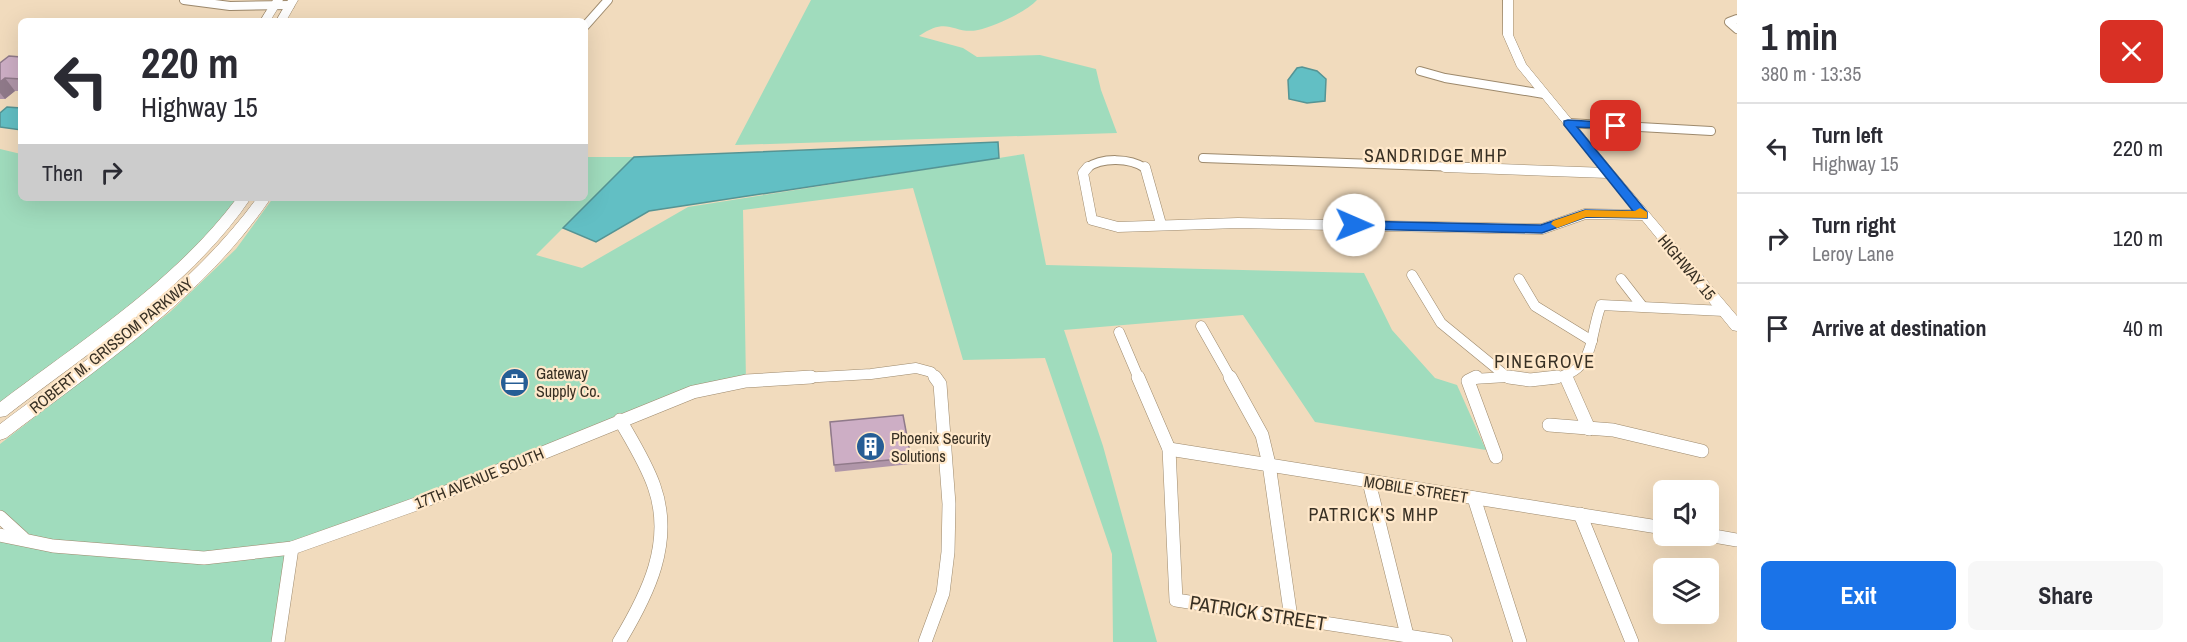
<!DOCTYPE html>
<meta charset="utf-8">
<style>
body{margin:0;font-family:"Archivo Narrow",sans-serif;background:#f7f7f7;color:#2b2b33;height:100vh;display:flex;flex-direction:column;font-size:22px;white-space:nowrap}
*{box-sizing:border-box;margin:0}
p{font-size:20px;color:#7c7c81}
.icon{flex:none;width:33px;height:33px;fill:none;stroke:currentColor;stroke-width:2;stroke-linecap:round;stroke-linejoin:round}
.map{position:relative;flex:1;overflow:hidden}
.panel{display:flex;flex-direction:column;background:#fff;width:450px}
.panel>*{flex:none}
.top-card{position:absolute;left:18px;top:18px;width:570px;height:183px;border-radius:9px;box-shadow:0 6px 24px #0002;background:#fff;color:#2b2b33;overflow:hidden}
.controls{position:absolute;left:1653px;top:480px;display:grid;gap:12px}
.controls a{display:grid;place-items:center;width:66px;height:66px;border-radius:9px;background:#fff;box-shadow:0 6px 24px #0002;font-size:30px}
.pin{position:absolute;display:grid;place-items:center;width:51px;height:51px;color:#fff;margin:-26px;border-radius:12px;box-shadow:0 3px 9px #0006}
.me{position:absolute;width:66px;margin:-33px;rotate:91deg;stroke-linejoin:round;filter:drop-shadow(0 0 4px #0008)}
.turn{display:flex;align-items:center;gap:21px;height:126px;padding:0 24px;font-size:27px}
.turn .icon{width:78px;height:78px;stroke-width:2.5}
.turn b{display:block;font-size:42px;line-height:51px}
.then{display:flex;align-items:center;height:57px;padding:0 24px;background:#0003;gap:12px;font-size:22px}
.round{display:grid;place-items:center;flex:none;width:63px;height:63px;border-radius:9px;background:#f7f7f7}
.head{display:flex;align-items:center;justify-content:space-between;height:102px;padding:0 24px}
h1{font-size:36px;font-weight:700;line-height:45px}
.button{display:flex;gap:12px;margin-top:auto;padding:12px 24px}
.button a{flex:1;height:69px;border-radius:9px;background:#1a73e8;color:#fff;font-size:24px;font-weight:700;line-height:69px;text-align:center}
.button a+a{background:#f7f7f7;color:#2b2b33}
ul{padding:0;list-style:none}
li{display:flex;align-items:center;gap:18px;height:90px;padding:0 24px;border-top:2px solid #e1e1e2}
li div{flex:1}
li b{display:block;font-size:22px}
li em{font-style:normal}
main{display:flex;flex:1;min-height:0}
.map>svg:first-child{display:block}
.green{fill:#a0dcbd}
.water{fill:#62bfc4;stroke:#559494;stroke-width:1.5}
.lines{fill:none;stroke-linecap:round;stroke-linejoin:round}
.street-far2-casing{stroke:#9d896c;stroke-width:10}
.street-far1-casing{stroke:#9d896c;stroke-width:11}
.street-casing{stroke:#9d896c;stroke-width:14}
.secondary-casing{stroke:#9d896c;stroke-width:1}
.street-far2{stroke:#fff;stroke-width:8}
.street-far1{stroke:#fff;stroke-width:10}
.street{stroke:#fff;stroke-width:13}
.secondary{fill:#fff;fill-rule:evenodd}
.wall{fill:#b096a9}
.shaded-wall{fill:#907a8a}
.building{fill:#cdaec5;stroke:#907a8a;stroke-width:1.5}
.route{fill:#1a73e8;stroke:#114b97;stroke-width:1.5}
.slow{fill:#f59e0b}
.labels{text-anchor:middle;stroke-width:4.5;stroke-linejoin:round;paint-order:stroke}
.street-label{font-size:16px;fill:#383024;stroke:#ffe8ca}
.poi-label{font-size:16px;fill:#383024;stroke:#ffe8ca;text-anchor:start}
.neighbourhood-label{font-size:18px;letter-spacing:1.5px;fill:#383024;stroke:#ffe8ca}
.near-street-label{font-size:20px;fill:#383024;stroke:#ffe8ca}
</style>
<main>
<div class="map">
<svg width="1737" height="642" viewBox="0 0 1737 642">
<rect width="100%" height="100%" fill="#f1dbbd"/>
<g class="green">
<path d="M811,0h226c-11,12 -42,26 -59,30 -25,5 -29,-15 -59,6l44,12 14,9 63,-2 56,14 5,21 16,43 -382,12z"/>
<path d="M0,149l21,5v44h222l-53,62 -190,151z"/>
<path d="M1024,154l22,111 318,8 28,57 43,48 22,7 29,65 -171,-28 -72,-107 -179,15 39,116 54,196h-44l-1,-88 -67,-196 -82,2 -50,-172 -170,22 3,171 -53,11 -401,156 -15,94h-277v-107l22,3 -22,-21v-73l170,-132 66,-63 37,-51h312v-41h49l-98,98 46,13 106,-61z"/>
</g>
<g class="water">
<path d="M1302,67l15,4 9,8 -1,22 -18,2 -18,-4 -1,-19 9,-12z"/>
<path d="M7,107l14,1v22l-21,-3v-14z"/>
<path d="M998,142l1,16 -350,53 -53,31 -33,-14 71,-71z"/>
</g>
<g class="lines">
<defs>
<g id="street-far2">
<path d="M184,0l46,6 60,-1"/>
<path d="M1737,19l-8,3 8,7"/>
<path d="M585,26l23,-26"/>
<path d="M1420,71l25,7 99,16"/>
<path d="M1568,123l143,8"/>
<path d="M1203,158l283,10"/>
<path d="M1087,168c15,-11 43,-10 58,0"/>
</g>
<g id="street-far1">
<path d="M1088,167l-5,6 9,47 26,7 120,-4 304,6 43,-15 58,1"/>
<path d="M1145,167l16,57"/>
<path d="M1445,167l163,6"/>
<path d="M1412,275l29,48 66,54 11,2"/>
<path d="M1519,279l16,27 57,35"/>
<path d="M1621,279l21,27"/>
<path d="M1201,326l30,53"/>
<path d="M1119,332l20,47"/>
<path d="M1565,375l2,4"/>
<path d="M784,379l87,-5 45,-6 15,4 5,7"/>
<path d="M1473,379l34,-2"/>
<path d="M1550,379c47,-7 38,-40 51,-74l123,6"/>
</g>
<g id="street">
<path d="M1138,377l31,72 7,151 270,42"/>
<path d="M1230,377l32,58 7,29 22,154"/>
<path d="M1476,377l-8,4 28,76"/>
<path d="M1509,377l21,3 27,-3"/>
<path d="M1566,377l23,52"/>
<path d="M1549,425l64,5 89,21"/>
<path d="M1169,449l495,79"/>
<path d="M1369,482l38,153"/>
<path d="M1474,498l46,144"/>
<path d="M1580,514l52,128"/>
<path d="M0,517l23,21"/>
<path d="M0,535l53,11 151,12 88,-10 127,-45 274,-111 53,-11 65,-4"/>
<path d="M1708,535l29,5"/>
<path d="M278,642l14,-94"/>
<path d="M619,642c29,-48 55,-100 35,-156 -8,-23 -22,-45 -34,-66"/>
<path d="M925,642l18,-49 5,-41 1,-48 -9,-120 -5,-7"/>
</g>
<g id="secondary">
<path d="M273,0h10l-13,21h-10z"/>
<path d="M288,0h10l-12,21h-10z"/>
<path d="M1503,0h10v35l13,29 87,106 124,146v15l-5,-1 -215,-263 -14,-32z"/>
<path d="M237,198h14c-60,89 -161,153 -245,218l-6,1v-15c83,-63 174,-120 237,-204z"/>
<path d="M257,198h14c-68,100 -170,168 -265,240l-6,2v-16c92,-69 188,-132 257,-226z"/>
</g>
</defs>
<use href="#street-far2" class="street-far2-casing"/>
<use href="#street-far1" class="street-far1-casing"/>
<use href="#street" class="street-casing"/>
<use href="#secondary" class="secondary-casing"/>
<use href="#street-far2" class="street-far2"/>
<use href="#street-far1" class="street-far1"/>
<use href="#street" class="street"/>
<use href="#secondary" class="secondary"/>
</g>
<g class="wall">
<path d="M21,57v34h-6l-10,8h-5v-36z"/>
<path d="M830,429l81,29v6l-76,8z"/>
</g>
<path class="shaded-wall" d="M5,78l10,13 -10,8 -5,-6v-11z"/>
<g class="building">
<path d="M9,56l12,1v22l-16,-1 -5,4v-19z"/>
<path d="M903,415l8,43 -77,7 -4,-43z"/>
</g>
<path class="route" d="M1568,120l51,3v5l-3,1 -39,-2 70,85v6l-61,-1 -44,16 -188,-4 -6,-4 6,-4 187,4 44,-15 48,1 -69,-86v-4z"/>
<path class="slow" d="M1640,208l7,4v6l-61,-1 -29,11 -6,-4 2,-3 32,-11 50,1z"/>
<defs>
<symbol id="office-disc" viewBox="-11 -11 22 22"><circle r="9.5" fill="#265d95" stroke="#ffe8ca"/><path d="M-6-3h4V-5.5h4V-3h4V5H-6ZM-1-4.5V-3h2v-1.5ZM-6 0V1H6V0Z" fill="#fff"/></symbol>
<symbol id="building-disc" viewBox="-11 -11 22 22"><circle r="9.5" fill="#265d95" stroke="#ffe8ca"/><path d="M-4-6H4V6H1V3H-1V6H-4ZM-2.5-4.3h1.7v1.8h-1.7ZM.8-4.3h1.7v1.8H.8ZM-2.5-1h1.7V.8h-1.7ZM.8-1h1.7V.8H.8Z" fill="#fff"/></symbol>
</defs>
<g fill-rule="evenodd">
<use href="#office-disc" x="498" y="366" width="33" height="33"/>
<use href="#building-disc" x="854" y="430" width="33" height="33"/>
</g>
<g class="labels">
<g class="street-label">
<text transform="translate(1687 267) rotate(50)" y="6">HIGHWAY 15</text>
<text transform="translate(111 345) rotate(-39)" y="6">ROBERT M. GRISSOM PARKWAY</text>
<text transform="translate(479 478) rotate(-22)" y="6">17TH AVENUE SOUTH</text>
<text transform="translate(1416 489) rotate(9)" y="6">MOBILE STREET</text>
</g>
<g class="poi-label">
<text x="536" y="379">Gateway<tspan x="536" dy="18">Supply Co.</tspan></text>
<text x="891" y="444">Phoenix Security<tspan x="891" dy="18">Solutions</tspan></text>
</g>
<g class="neighbourhood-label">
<text x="1436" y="162">SANDRIDGE MHP</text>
<text x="1545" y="368">PINEGROVE</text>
<text x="1374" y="521">PATRICK'S MHP</text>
</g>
<g class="near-street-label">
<text transform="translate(1258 613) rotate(9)" y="7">PATRICK STREET</text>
</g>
</g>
</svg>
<div class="controls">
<a><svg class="icon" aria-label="sound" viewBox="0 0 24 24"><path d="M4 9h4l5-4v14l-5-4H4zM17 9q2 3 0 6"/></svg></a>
<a><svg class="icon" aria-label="layers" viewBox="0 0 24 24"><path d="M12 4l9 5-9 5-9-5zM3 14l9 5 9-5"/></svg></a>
</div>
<div class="pin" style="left:1616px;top:126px;background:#d93025"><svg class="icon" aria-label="arrive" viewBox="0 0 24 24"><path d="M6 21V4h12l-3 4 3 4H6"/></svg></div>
<svg class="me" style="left:1354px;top:225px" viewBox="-20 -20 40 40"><circle r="19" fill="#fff"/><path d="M0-13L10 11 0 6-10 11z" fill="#1a73e8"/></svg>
<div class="top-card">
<div class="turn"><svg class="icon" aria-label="left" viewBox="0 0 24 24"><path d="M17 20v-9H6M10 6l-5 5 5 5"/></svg><div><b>220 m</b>Highway 15</div></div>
<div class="then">Then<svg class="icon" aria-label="right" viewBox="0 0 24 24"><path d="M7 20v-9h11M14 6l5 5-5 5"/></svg></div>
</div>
</div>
<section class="panel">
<div class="head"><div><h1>1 min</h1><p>380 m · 13:35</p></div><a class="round" style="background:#d93025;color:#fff"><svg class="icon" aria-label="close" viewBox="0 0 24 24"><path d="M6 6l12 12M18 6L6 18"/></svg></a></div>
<ul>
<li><svg class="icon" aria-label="left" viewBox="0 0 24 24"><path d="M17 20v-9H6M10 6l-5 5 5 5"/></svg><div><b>Turn left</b><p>Highway 15</p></div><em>220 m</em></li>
<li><svg class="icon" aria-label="right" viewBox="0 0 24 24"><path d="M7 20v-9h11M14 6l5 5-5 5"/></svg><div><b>Turn right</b><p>Leroy Lane</p></div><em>120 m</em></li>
<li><svg class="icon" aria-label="arrive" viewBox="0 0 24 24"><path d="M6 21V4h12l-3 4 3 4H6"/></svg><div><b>Arrive at destination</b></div><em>40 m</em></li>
</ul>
<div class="button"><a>Exit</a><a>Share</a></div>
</section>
</main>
